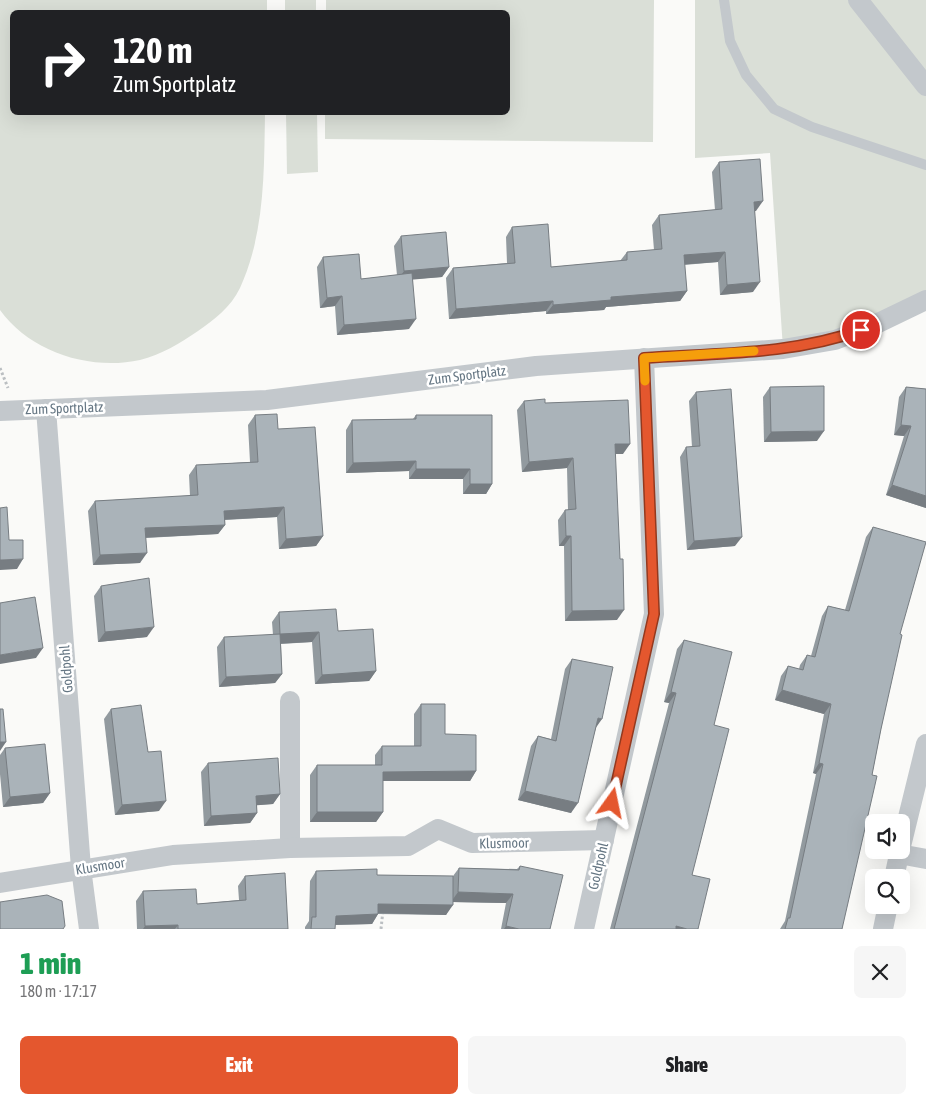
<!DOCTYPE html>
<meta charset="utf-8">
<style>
body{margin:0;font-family:"Asap Condensed",sans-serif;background:#f6f6f6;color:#202124;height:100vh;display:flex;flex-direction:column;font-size:19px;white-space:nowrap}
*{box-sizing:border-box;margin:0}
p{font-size:16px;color:#757577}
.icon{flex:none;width:28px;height:28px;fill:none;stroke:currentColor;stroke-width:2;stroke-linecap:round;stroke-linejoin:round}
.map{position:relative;height:929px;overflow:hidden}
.side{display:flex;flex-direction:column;background:#fff;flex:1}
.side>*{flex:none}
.hud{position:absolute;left:10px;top:10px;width:500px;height:105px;border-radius:8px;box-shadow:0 5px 20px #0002;background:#202124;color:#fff;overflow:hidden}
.buttons{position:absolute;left:865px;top:814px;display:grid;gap:10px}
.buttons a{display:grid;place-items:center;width:45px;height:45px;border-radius:8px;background:#fff;box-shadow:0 5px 20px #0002;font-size:25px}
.pin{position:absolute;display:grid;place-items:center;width:42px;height:42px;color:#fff;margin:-21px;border:2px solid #fff;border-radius:50%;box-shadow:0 1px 5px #0007}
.me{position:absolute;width:55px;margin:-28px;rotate:12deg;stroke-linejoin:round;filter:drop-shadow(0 0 4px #0008)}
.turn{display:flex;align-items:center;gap:18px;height:105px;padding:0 20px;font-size:22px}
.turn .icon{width:65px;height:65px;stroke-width:2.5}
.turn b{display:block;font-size:35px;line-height:42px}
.round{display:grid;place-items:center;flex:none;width:52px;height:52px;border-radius:8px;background:#f6f6f6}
.summary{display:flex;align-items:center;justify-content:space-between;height:85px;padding:0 20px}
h1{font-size:30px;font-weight:800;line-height:38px;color:#1e9e55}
.cta{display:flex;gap:10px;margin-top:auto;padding:10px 20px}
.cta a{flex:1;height:58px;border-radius:8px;background:#e4572e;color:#fff;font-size:20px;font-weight:800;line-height:58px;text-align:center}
.cta a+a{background:#f6f6f6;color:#202124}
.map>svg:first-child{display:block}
.green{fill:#dadfd7}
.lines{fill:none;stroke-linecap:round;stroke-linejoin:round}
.path{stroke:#bbbfc2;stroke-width:3;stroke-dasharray:2.5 2.5;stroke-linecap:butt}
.service{stroke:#c3c8cc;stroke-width:10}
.minor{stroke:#c3c8cc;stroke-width:20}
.wall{fill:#929a9f}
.shaded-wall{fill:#777d82}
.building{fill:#aab3b9;stroke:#777d82}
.route-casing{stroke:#94391e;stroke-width:12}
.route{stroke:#e4572e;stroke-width:9}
.slow{stroke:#f59e0b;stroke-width:9}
.labels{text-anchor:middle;stroke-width:5;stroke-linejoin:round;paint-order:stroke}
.street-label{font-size:14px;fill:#657683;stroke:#fff}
</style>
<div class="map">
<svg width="926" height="929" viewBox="0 0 926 929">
<rect width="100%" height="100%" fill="#fafaf8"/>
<g class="green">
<path d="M0,0h267v12h-255v100l253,1c-1,59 0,120 -25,175 -9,19 -26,32 -42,43 -18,12 -37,24 -58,29 -50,11 -110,-8 -140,-50z"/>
<rect x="285" y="0" width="31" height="12"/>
<path d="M326,0h328l-1,142 -328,-3v-26l183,-1v-100h-182z"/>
<path d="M695,0h231v300l-143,49 -13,-196 -75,5z"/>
<path d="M286,113h31l1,59 -31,2z"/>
</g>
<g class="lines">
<g class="path">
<path d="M0,368l8,20"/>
<path d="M381,929l2,-19"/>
</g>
<path class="service" d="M724,0l6,41 16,34 28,34 38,18 114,38"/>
<g class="minor">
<path d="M858,0l68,86"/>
<path d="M46,409l35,459 8,61"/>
<path d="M0,411l267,-11 269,-34 247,-17 52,-9 39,-15 52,-25"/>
<path d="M901,846l25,-102"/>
<path d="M290,848v-147"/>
<path d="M899,854l27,5"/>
<path d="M894,878l6,-28"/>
<path d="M0,883l173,-28 117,-7 118,-2 30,-17 34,14 132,-3"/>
<path d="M584,929l70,-315 -10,-256"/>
<path d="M883,929l5,-24"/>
</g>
</g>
<g class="wall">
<path d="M719,162l37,49h-1l-2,81 -33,3 -2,-33 -34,3 3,26 -7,10 -74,6 -2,3 -58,4v-3l-97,8 -3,-41 7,-10 54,-5 -1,-26 6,-10 39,40 69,-6 7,-9 27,-2 -2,-25 7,-10 56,-5 -3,-38z"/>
<path d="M401,236l48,31 -7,10 -29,2 -4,50 -72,6 -2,-29 -15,2 -3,-41 6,-10 38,22 36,-4 -3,-29z"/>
<path d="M770,387l47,54 -53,1 -1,-45z"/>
<path d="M906,387l20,2v119l-40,-13 18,-59 -10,-1 5,-38z"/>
<path d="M696,392l39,154 -48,4 -7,-93 6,-10h6l-3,-46z"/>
<path d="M524,401l21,2 78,51h-8l2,166 -52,1 -1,-75h-5l-1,-26 7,-10h3l-1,-42 -45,4 -5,-62z"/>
<path d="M255,415l23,14 45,107 -7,10 -37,3 -2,-32 -52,3v5l-7,9 -72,4 -6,25 -47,2 -5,-54 7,-10 95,-5 -1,-21 7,-10 54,-3 -2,-37z"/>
<path d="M416,415l76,69 -6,10h-23v-15h-54v-8l-63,2v-43l6,-10 61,-1z"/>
<path d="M873,527l27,107 -19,95 -39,200h-62l5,-8 31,-147 -3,-1 11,-59 -49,-14 6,-24 7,-10 11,3 1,-4 7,-10 4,1 11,-40 6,-10 17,4 21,-73z"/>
<path d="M101,586l46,51 -49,5 -4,-46z"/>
<path d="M279,612l59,19 38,40 -7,10 -54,3 -3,-42 -31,2 1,30 -7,9 -56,4 -2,-40 7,-10 49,-2 -1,-13z"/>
<path d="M684,640l30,85 -22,150 6,54h-88l59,-226 -5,-1 13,-53z"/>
<path d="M572,659l24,69 -25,85 -53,-13 13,-54 7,-10 13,3 14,-70z"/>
<path d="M421,704l24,30 31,37 -6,10h-87v31l-7,10h-66v-47l7,-10h58v-10l7,-9h32v-32z"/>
<path d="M111,709l37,43 11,59 -44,4 -11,-96z"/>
<path d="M5,748l45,45 -7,10 -40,4 -3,-33v-19z"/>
<path d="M208,763l72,31 -7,10 -16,1v8l-7,10 -46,3 -3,-54z"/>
<path d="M520,866l30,63h-49l5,-26 -53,-1 -7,13 -68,-1 -6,10 -37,1v4h-30v-2l4,-6 1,-40 6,-10 61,4 76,1 6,-8 58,1z"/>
<path d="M245,876l43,53h-151l-1,-28 7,-10 54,13 42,-4 -1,-14z"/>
</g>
<g class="shaded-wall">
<path d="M763,201l-7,10 -9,1 7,-10z"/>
<path d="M725,252l-7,10 -41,3 7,-10z"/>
<path d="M449,267l-7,10 -45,4 7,-10z"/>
<path d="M760,282l-7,10 -33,3 7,-10z"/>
<path d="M687,291l-7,10 -74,6 -2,3 -58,4 7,-9 58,-8z"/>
<path d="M342,296l-7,10 -15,2 7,-10z"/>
<path d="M553,301l-7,10 -97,8 7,-10z"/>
<path d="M416,319l-7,10 -72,6 7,-10z"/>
<path d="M901,425l10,1 -7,10 -10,-1z"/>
<path d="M824,431l-7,10 -53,1 7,-10z"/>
<path d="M615,444h15l-7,10h-15z"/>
<path d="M573,458l-6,10 -45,4 7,-10z"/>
<path d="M416,461l-7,10 -63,2 7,-10z"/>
<path d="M416,469h54l-7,10h-54z"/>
<path d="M470,484h22l-6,10h-23z"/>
<path d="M892,485l34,11v12l-40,-13z"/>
<path d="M284,507l-7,10 -59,3 6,-9z"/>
<path d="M225,525l-7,9 -80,4 7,-10z"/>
<path d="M323,536l-7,10 -37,3 7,-10z"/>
<path d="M566,536h5l-7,10h-5z"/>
<path d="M742,537l-7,9 -48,4 7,-9z"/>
<path d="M147,553l-7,10 -47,2 7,-10z"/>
<path d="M23,559l-6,10 -17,1v-10z"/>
<path d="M624,610l-7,10 -52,1 7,-10z"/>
<path d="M154,627l-7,10 -49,5 7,-10z"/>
<path d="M319,632l-7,10 -39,2 7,-10z"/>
<path d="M43,648l-7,10 -36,6v-9z"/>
<path d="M376,671l-7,10 -54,3 7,-9z"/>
<path d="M282,674l-7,9 -56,4 7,-10z"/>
<path d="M782,690l49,14 -7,10 -49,-14z"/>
<path d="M671,692l5,1 -7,10 -5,-1z"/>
<path d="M598,718l4,1 -7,10z"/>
<path d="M0,742h6l-6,9z"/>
<path d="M819,763l4,1 -7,10 -3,-1z"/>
<path d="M476,771l-6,10h-94l7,-9z"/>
<path d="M525,791l53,12 -7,10 -53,-13z"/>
<path d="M50,793l-7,10 -40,4 7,-10z"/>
<path d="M280,794l-7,10 -24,2 7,-10z"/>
<path d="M166,801l-7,10 -44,4 7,-10z"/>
<path d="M317,812h66l-7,10h-66z"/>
<path d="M257,813l-7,10 -46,3 7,-10z"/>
<path d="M458,892l55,2 -7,9 -55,-1z"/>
<path d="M378,904l75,1 -7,10 -75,-2z"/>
<path d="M378,914l-6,10 -43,1 7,-9z"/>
<path d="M178,925l-3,4h-32l2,-3z"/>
<path d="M506,926l13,3h-15z"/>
<path d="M676,926l11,3h-12z"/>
</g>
<g class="building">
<path d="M760,159l3,42 -9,1 6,80 -33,3 -2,-33 -41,3 3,36 -76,6v3l-58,5v-4l-97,8 -3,-41 62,-5 -3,-36 36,-3 3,43 76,-7v-8l35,-3 -3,-34 63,-6 -3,-47z"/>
<path d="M446,232l3,35 -45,4 -3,-35z"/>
<path d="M359,254l2,25 51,-6 4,46 -72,6 -2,-29 -15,2 -4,-41z"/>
<path d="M824,386v45l-53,1 -1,-45z"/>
<path d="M906,387l20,2v107l-34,-11 19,-59 -10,-1z"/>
<path d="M731,389l11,148 -48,4 -8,-94 14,-1 -4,-54z"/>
<path d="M545,399v4l83,-3 2,44h-15l5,115h3l1,51 -52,1 -1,-75h-5l-1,-26 11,-1 -3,-51 -44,4 -5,-61z"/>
<path d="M277,414l1,15 37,-2 8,109 -37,3 -2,-32 -60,4 1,14 -80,3 2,25 -47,2 -5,-54 103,-6 -2,-30 62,-3 -3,-47z"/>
<path d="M416,415h76v69h-22v-15h-54v-8l-63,2 -1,-43 64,-1z"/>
<path d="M7,507l2,33h14v19l-23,1v-52z"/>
<path d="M873,527l53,15 -26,92 2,1 -21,94 -9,46 5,1 -35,153h-57l3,-11h2l33,-154 -4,-1 12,-59 -49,-14 6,-24 15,4 4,-15 8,2 13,-51 21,5z"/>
<path d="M149,578l5,49 -49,5 -4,-46z"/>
<path d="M35,597l8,51 -43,7v-52z"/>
<path d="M336,609l2,22 35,-2 3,42 -54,4 -3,-43 -39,2 -1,-22z"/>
<path d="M280,634l2,40 -56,3 -2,-40z"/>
<path d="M684,640l48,12 -18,73 15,4 -37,146 18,4 -12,50h-11l-11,-3v3h-62l62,-236 -5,-1z"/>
<path d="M572,659l41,8 -11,52 -4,-1 -20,85 -53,-12 13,-55 18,5z"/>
<path d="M421,704h24v30l31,1v36l-93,1v40h-66v-47h65v-19h39z"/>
<path d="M141,705l7,47 13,-1 5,50 -44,4 -11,-96z"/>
<path d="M0,709h3l3,33h-6z"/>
<path d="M45,744l5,49 -40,4 -5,-49z"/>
<path d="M278,758l2,36 -24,2 1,17 -46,3 -3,-53z"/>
<path d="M520,866l43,9 -13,54h-31l-13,-3 7,-32 -55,-2 1,-24 60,2z"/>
<path d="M377,869v6l76,1v29l-75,-1v10l-42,2 -1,13h-24l1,-12h4v-46z"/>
<path d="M285,873l3,56h-110v-4l-33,1 -2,-35 53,-2 1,15 49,-4 -1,-24z"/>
<path d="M47,895l15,6 3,25 -2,3h-63v-27z"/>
</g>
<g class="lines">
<defs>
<path id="route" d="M612,803l42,-189 -10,-256c72,-5 148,-3 217,-28"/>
</defs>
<use href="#route" class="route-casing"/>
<use href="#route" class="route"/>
<path class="slow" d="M645,381l-1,-23 110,-7"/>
</g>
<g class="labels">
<g class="street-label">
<text transform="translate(467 375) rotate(-7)" y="5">Zum Sportplatz</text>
<text transform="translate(64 408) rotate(-2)" y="5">Zum Sportplatz</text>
<text transform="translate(66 669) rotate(-94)" y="5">Goldpohl</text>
<text transform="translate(504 843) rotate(-1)" y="5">Klusmoor</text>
<text transform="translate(100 866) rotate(-9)" y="5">Klusmoor</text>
<text transform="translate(598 866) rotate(-77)" y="5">Goldpohl</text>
</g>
</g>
</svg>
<div class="buttons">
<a><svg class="icon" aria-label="sound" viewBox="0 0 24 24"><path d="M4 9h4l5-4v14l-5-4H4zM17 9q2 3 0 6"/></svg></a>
<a><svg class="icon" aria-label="search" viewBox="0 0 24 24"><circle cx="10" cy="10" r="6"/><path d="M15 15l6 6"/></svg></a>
</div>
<div class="pin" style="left:861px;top:330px;background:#d93025"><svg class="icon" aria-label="arrive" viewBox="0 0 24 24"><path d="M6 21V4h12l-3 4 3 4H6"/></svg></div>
<svg class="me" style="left:612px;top:803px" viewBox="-20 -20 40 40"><path d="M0-17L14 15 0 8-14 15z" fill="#e4572e" stroke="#fff" stroke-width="4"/></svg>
<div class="hud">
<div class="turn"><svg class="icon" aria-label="right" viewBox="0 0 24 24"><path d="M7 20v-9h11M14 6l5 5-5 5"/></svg><div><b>120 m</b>Zum Sportplatz</div></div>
</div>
</div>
<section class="side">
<div class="summary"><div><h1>1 min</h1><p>180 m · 17:17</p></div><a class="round"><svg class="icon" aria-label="close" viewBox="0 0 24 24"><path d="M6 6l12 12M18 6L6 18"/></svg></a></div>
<div class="cta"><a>Exit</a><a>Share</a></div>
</section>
